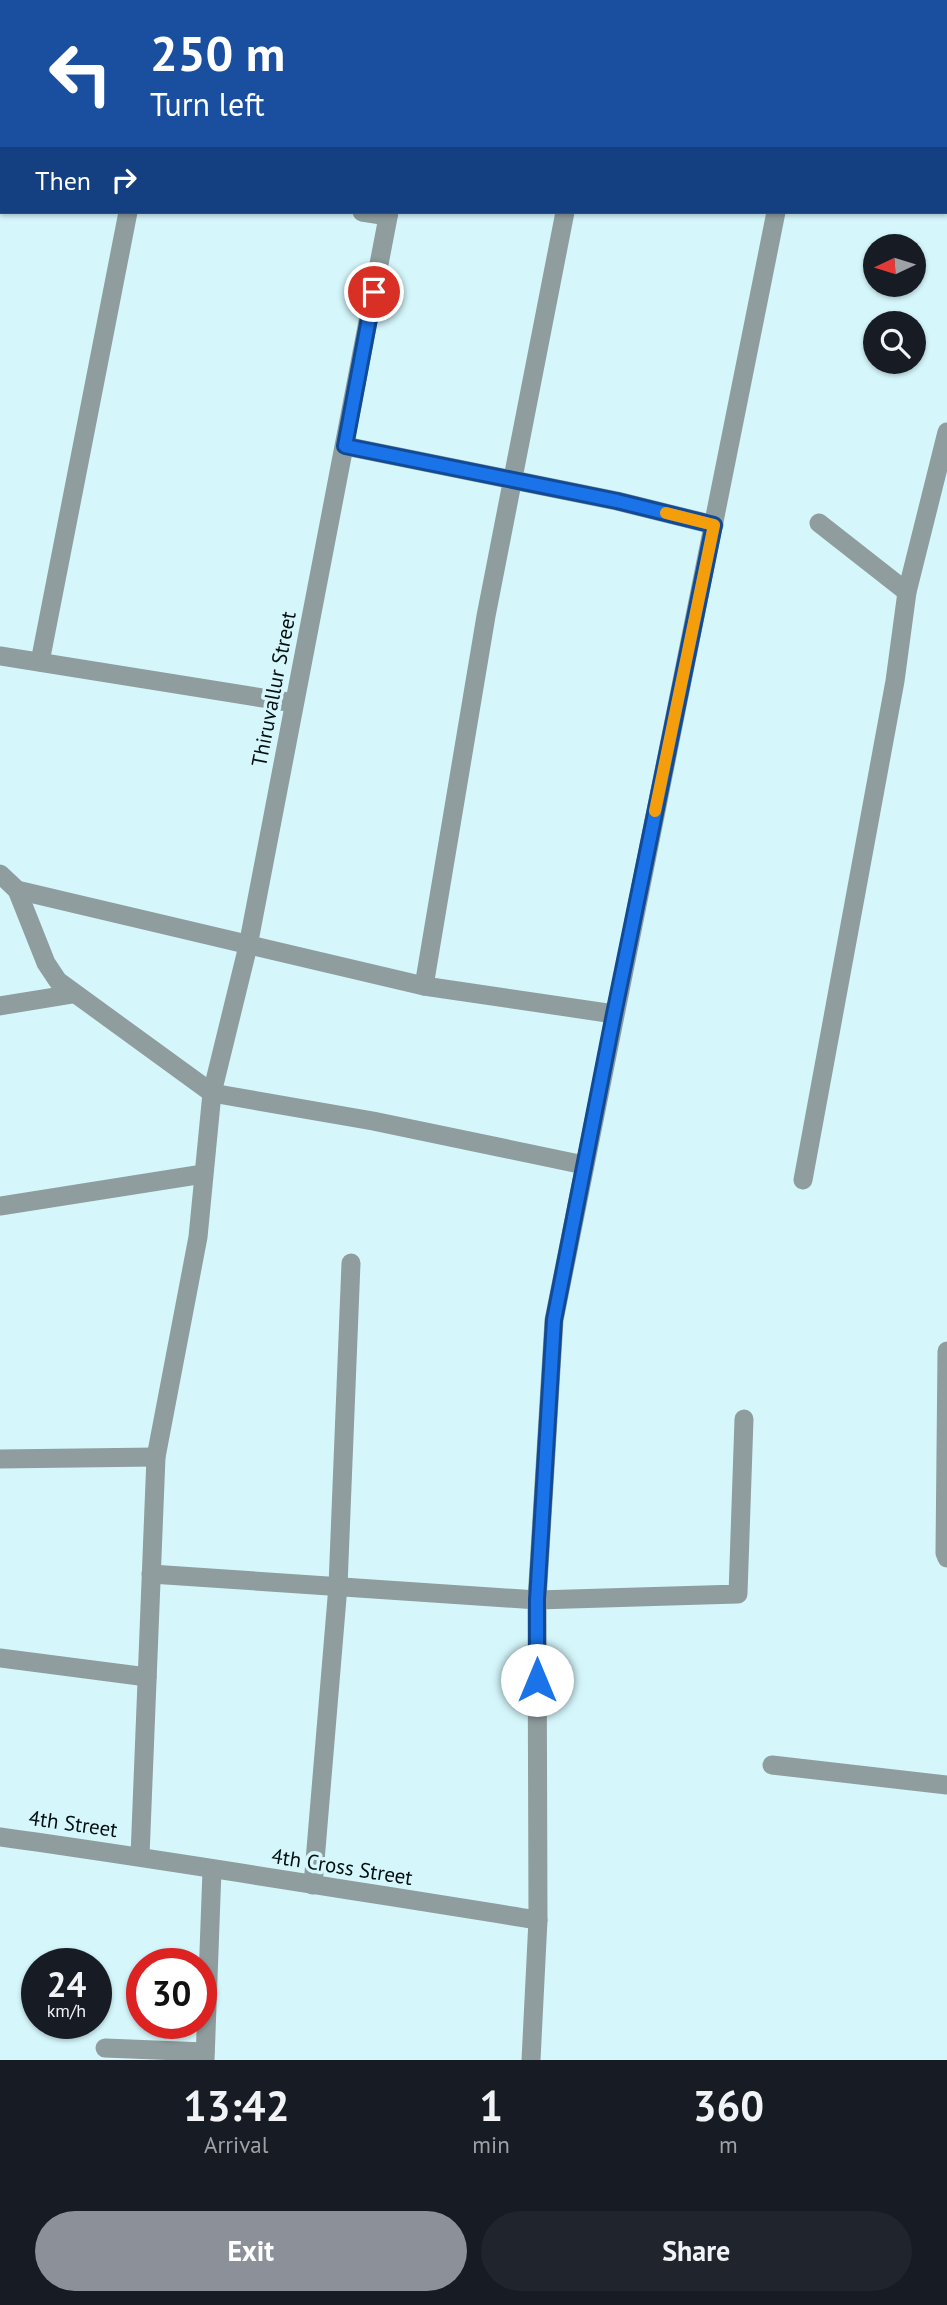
<!DOCTYPE html>
<style>
body{margin:0;font-family:"PT Sans",sans-serif;background:#20242c;color:#f1f3f6;height:100vh;display:flex;flex-direction:column;font-size:26px;white-space:nowrap}
*{box-sizing:border-box;margin:0}
p{font-size:23px;color:#9ea1a6}
.icon{flex:none;width:38px;height:38px;fill:none;stroke:currentColor;stroke-width:2;stroke-linecap:round;stroke-linejoin:round}
.map{position:relative;height:2060px;overflow:hidden}
.details{display:flex;flex-direction:column;background:#171b24;flex:1}
.details>*{flex:none}
.hud{position:absolute;left:0px;top:0px;width:948px;height:214px;box-shadow:0 2px 5px #0004;background:#1a4fa0;color:#fff;overflow:hidden}
.needle{width:46px;rotate:266deg}
.buttons{position:absolute;left:863px;top:234px;display:grid;gap:14px}
.buttons a{display:grid;place-items:center;width:63px;height:63px;border-radius:50%;background:#171b24;box-shadow:0 2px 5px #0004;font-size:35px}
.speed{position:absolute;left:21px;top:1948px;display:flex;gap:14px;font-size:35px;font-weight:700;text-align:center}
.speed>*{display:grid;place-content:center;width:91px;height:91px;border-radius:50%;background:#171b24;box-shadow:0 2px 5px #0004;line-height:1}
.speed small{font-size:18px;font-weight:400}
.speed .limit{border:10px solid #d22;background:#fff;color:#111}
.pin{position:absolute;display:grid;place-items:center;width:60px;height:60px;color:#fff;margin:-30px;border:4px solid #fff;border-radius:50%;box-shadow:0 2px 7px #0007}
.me{position:absolute;width:77px;margin:-38px;rotate:0deg;stroke-linejoin:round;filter:drop-shadow(0 0 5px #0008)}
.turn{display:flex;align-items:center;gap:24px;height:147px;padding:0 35px;font-size:32px}
.turn .icon{width:91px;height:91px;stroke-width:2.5}
.turn b{display:block;font-size:49px;line-height:60px}
.then{display:flex;align-items:center;height:66px;padding:0 35px;background:#0003;gap:14px;font-size:26px}
.eta{display:flex;justify-content:space-evenly;align-items:center;height:119px;text-align:center}
.eta b{font-size:42px;font-weight:600;line-height:49px}
.cta{display:flex;gap:14px;margin-top:auto;padding:14px 35px}
.cta a{flex:1;height:80px;border-radius:42px;background:#8c9099;color:#fff;font-size:28px;font-weight:600;line-height:80px;text-align:center}
.cta a+a{background:#20242c;color:#f1f3f6}
.map>svg:first-child{display:block}
.lines{fill:none;stroke-linecap:round;stroke-linejoin:round}
.minor{stroke:#8f9d9f;stroke-width:19}
.tertiary{stroke:#8f9d9f;stroke-width:19}
.route-casing{stroke:#114b97;stroke-width:18}
.route{stroke:#1a73e8;stroke-width:12}
.slow{stroke:#f59e0b;stroke-width:12}
.labels{text-anchor:middle;stroke-width:7;stroke-linejoin:round;paint-order:stroke}
.street-label{font-size:21px;fill:#040f10;stroke:#d5f7fc}
</style>
<div class="map">
<svg width="947" height="2060" viewBox="0 0 947 2060">
<rect width="100%" height="100%" fill="#d5f7fc"/>
<g class="lines">
<g class="minor">
<path d="M416,2l1,-2"/>
<path d="M607,2v-2"/>
<path d="M814,2l1,-2"/>
<path d="M0,156h2"/>
<path d="M362,212l26,4"/>
<path d="M565,212l-79,404 -62,370 190,28"/>
<path d="M345,446l272,55 97,24"/>
<path d="M819,523l88,69"/>
<path d="M0,656l294,47"/>
<path d="M40,662l88,-450"/>
<path d="M0,874l17,16 407,96"/>
<path d="M17,890l29,73 12,18 154,112 161,28 211,44"/>
<path d="M0,1006l73,-12"/>
<path d="M803,1180l92,-499 12,-89 40,-160"/>
<path d="M0,1206l203,-32"/>
<path d="M947,1351l-2,202 2,5"/>
<path d="M0,1459l156,-2"/>
<path d="M151,1574l386,26 201,-6 6,-175"/>
<path d="M0,1658l147,19"/>
<path d="M772,1765l175,20"/>
<path d="M0,1837c180,25 359,55 538,83"/>
<path d="M140,1856l16,-399 42,-220 14,-144 36,-147 141,-734"/>
<path d="M313,1885l25,-299 13,-323"/>
<path d="M105,2048l100,4"/>
<path d="M205,2060l7,-190"/>
<path d="M531,2060l7,-140 -1,-320 17,-280 222,-1108"/>
</g>
<path class="tertiary" d="M378,0l10,2"/>
</g>
<g class="lines">
<defs>
<path id="route" d="M374,292l-29,154 272,55 97,24 -100,489 -60,306 -17,280v80"/>
</defs>
<use href="#route" class="route-casing"/>
<use href="#route" class="route"/>
<path class="slow" d="M655,811l59,-286 -48,-12"/>
</g>
<g class="labels">
<g class="street-label">
<text transform="translate(274 689) rotate(-79)" y="7">Thiruvallur Street</text>
<text transform="translate(73 1824) rotate(8)" y="7">4th Street</text>
<text transform="translate(342 1867) rotate(9)" y="7">4th Cross Street</text>
</g>
</g>
</svg>
<div class="buttons">
<a><svg class="needle" viewBox="-14 -14 28 28"><path d="M0-13l5 13h-10z" fill="#e53935"/><path d="M0 13l5-13h-10z" fill="#9ea1a6"/></svg></a>
<a><svg class="icon" aria-label="search" viewBox="0 0 24 24"><circle cx="10" cy="10" r="6"/><path d="M15 15l6 6"/></svg></a>
</div>
<div class="speed"><div>24<small>km/h</small></div><div class="limit">30</div></div>
<div class="pin" style="left:374px;top:292px;background:#d93025"><svg class="icon" aria-label="arrive" viewBox="0 0 24 24"><path d="M6 21V4h12l-3 4 3 4H6"/></svg></div>
<svg class="me" style="left:537px;top:1680px" viewBox="-20 -20 40 40"><circle r="19" fill="#fff"/><path d="M0-13L10 11 0 6-10 11z" fill="#1a73e8"/></svg>
<div class="hud">
<div class="turn"><svg class="icon" aria-label="left" viewBox="0 0 24 24"><path d="M17 20v-9H6M10 6l-5 5 5 5"/></svg><div><b>250 m</b>Turn left</div></div>
<div class="then">Then<svg class="icon" aria-label="right" viewBox="0 0 24 24"><path d="M7 20v-9h11M14 6l5 5-5 5"/></svg></div>
</div>
</div>
<section class="details">
<div class="eta">
<div><b>13:42</b><p>Arrival</p></div>
<div><b>1</b><p>min</p></div>
<div><b>360</b><p>m</p></div>
</div>
<div class="cta"><a>Exit</a><a>Share</a></div>
</section>
